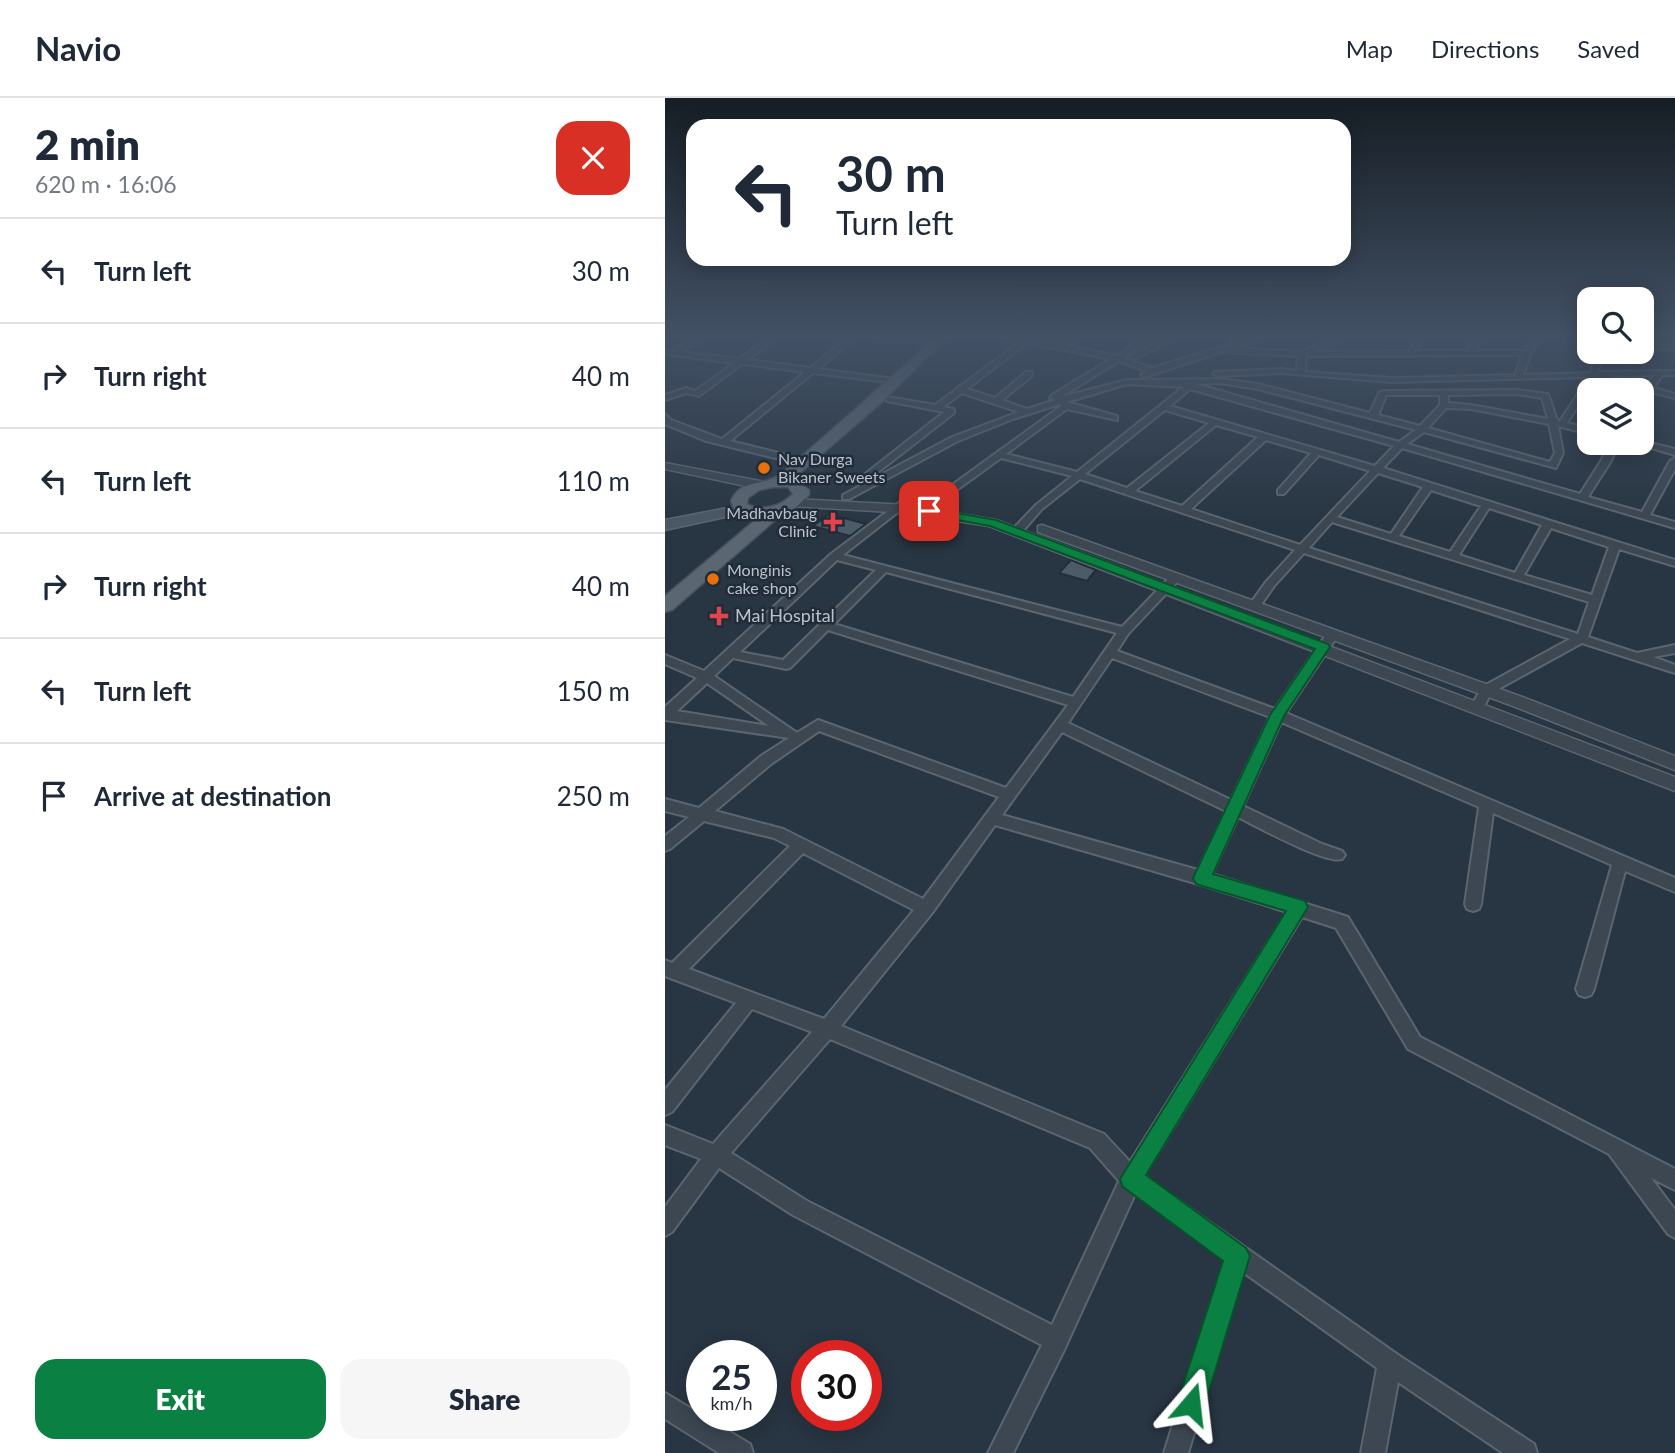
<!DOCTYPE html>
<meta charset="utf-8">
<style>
body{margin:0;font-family:Lato,sans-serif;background:#f6f6f7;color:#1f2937;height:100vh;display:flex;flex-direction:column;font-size:26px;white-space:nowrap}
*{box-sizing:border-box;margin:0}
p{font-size:23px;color:#747a83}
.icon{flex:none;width:38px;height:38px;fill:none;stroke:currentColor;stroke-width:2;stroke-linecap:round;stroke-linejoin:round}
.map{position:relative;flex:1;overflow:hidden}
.drawer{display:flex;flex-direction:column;background:#fff;width:665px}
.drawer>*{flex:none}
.banner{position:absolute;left:21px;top:21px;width:665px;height:147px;border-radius:21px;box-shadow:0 4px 18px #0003;background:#fff;color:#1f2937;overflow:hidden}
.buttons{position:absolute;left:912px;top:189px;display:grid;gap:14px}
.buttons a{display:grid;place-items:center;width:77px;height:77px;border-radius:14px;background:#fff;box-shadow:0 4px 18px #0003;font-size:35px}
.speed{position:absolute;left:21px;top:1242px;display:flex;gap:14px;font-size:35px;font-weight:700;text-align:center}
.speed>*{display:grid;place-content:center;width:91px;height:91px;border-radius:50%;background:#fff;box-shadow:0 4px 18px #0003;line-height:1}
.speed small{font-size:18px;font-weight:400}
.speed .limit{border:10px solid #d22;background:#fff;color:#111}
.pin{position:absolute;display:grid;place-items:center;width:60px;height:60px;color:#fff;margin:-30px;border-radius:14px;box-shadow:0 4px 10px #0006}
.me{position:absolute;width:77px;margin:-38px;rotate:17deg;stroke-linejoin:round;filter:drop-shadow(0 0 5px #0008)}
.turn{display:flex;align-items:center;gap:24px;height:147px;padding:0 35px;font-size:32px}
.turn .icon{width:91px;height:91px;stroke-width:2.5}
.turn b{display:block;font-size:49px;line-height:60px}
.round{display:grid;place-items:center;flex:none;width:74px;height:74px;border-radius:21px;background:#f6f6f7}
.head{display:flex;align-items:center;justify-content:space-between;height:119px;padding:0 35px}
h1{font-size:42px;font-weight:800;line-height:52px}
.primary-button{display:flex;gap:14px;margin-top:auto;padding:14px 35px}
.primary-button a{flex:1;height:80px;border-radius:21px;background:#0b8043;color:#fff;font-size:28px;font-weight:800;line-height:80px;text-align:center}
.primary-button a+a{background:#f6f6f7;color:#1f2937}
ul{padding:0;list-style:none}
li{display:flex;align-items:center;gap:21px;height:105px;padding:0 35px;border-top:2px solid #e0e1e3}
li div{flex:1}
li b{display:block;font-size:26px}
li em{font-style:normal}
header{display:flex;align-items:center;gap:42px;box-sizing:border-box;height:98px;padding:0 35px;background:#fff;border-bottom:2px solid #e0e1e3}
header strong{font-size:33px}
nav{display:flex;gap:38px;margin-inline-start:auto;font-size:24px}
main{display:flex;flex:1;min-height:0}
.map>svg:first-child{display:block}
.building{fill:#4c5b68;stroke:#232e3a;stroke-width:2}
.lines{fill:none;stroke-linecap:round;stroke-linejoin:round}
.minor-casing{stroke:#5a656f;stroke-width:4}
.tertiary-casing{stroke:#5a656f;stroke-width:3}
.secondary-casing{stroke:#5a656f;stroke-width:3}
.primary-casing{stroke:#46505b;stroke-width:3}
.minor{fill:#3c4752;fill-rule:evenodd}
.tertiary{fill:#3c4752;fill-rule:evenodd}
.secondary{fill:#4a5765;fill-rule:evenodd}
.primary{fill:#5a6672;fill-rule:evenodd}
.route{fill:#0b8043;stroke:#07532c;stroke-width:2}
.food-dot{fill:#e8710a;stroke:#212c38;stroke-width:2.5}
.health-dot{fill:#e0444e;stroke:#212c38;stroke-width:2.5}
.labels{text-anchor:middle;stroke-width:5;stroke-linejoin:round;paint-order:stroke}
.far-poi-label{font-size:16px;fill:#b9c2cc;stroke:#212c38;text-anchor:start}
.poi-label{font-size:18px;fill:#b9c2cc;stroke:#212c38;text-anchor:start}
</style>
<header>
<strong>Navio</strong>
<nav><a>Map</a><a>Directions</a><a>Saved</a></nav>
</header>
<main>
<section class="drawer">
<div class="head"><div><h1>2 min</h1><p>620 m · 16:06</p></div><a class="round" style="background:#d93025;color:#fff"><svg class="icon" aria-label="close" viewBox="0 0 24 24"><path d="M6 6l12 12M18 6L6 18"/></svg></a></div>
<ul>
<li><svg class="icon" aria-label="left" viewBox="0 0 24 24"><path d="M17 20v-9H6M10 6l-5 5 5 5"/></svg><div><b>Turn left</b></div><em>30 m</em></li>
<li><svg class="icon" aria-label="right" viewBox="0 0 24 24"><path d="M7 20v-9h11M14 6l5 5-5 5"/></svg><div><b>Turn right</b></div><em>40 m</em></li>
<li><svg class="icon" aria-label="left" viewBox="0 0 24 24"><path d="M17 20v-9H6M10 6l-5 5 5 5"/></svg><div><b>Turn left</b></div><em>110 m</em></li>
<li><svg class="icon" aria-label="right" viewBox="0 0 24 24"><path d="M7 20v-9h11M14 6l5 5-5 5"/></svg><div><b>Turn right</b></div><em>40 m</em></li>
<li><svg class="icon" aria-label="left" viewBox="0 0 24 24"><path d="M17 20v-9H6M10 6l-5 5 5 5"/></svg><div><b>Turn left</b></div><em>150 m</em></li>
<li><svg class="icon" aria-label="arrive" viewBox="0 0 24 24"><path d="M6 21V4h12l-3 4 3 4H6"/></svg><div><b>Arrive at destination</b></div><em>250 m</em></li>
</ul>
<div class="primary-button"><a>Exit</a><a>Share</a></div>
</section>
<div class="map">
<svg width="1010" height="1355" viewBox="0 0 1010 1355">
<rect width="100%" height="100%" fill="#283542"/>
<g class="building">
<path d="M164,416l37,10 -16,12 -37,-10z"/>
<path d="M406,462l25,10 -9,11 -28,-8z"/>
</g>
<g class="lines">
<defs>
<g id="minor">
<path d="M34,236h9l-27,18 58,7 36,-25h7l-34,26 62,8 39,-32 -6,-2h24l73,8 -4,2 -79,-7 -39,32 77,10 4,2 -1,2 -85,-10 -83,68 77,19 2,2 -5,3 -98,-24 -41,-17v-10l6,6 51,19 83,-67 -63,-8 -43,32 -13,-3 -21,7v-5l21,-7 9,3 39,-28 -69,-9v-4l7,1z"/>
<path d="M322,236l37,4 5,-2 4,2 -2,2 29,5 20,-11h8l-20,12 49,10 30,-22h7l-31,24 29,10 66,-20h10v-3l35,-11h10l-39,14 67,4 43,-18h9l-39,18 95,-1 10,-17h6l-9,17h52l8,-17h6l-7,17h50l11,-17h6l-11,19 -8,22 68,-2 4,-21h7l-4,20 77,-1v4h-13l-8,13 21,6v4l-24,-6 -10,11v-9l3,-4 -48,-12 -29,45 22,5v6l-31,-8 5,27 -7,15 -132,-36 -17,12 173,50 21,-33 9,-18h8l-7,18 -23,36 54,15 28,-51 5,-3v11l-25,46 25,7v6l-273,-80 -19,20 292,92v6l-56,-17 -31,88 49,16 38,-8v8l-22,4 22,8v8l-93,-30 -91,50 -9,17 -5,2 -6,-5 11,-20 88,-48 -266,-86 -30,33 -16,23h-8l-2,-2 18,-25 29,-32 -215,-71 -38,30 -21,24h-8v-4l23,-24 36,-29 -71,-18 -65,47h-6v-4l131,-95 -1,-2 -47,15 -55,22 -109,58h-6v-4l109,-58 67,-25 -57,-19 -19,14 11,2v4l-86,67 -8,-2 84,-66 -57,-11v-4l48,8 85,-63zM362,245l84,16 -59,36 -2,3 5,2 -28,9 -25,-9 30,-24v-4h-6l-31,26 -28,-9zM556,254l77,4 -1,15 -16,-2 -67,3 -1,2 4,2 64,-3 111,9 197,-5 -29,44 -3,-1 -9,-26 -31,-4 -134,1 -4,2 -9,20 -112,-29 -38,-5 -93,1 -66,17 58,-36 27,10 -5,4 4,2zM857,257l-7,20 -123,3 -87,-6 1,-16zM989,277l-7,11 -37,-9zM462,286l56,3 -106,85 -71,-18 61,-45 50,11v-4l-50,-14zM531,286l24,-1 38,6 158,41 -17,12zM525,291l204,57 -19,20 -205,-60zM852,296l25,4 6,21 -77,-14 -23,-2v-8zM721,297h54v10l-20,21 -42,-11zM781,310l25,1 78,15 6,29 -5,9 -122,-34zM500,312l44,13 -82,65 -42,-14zM551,327l42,12 -76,69 -47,-15zM601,342l45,13 -33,37v4h6l35,-39 51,16 -70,74 -109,-36zM713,375l45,14 -32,47 -54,-17zM766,392l50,16 -31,46 -51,-16zM824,410l53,17 -27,48 -56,-18zM667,424l257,80 -11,32 -269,-86zM886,430l58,19 -17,48 -68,-20z"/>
<path d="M511,236h9l-51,25 -7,-2z"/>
<path d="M1010,247v4l-34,1v-4z"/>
<path d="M977,343l33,8v6l-40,-12z"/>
<path d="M239,401l8,2 -69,54 279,72 49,-51h8v4l-51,54 -11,17 158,58 53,-77h8l2,3 -52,78 389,165v14l-50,-21 -31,118 -3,6 -6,2 -6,-2 -3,-6 36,-124 -119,-52 -12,91 -2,5 -6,2 -6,-2 -2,-5 14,-97 -198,-85 -38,84 79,38 20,7 3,4 -3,4c-15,6 -86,-33 -104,-42l-26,57 136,43 72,120 255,132v21l-24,-12 24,32v28l-7,-4 -59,-80 -201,-105 -72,-121 -34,-11 -158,259 254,179 136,89 3,9h-34l-105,-71 -13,71h-24l16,-85 -134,-96 -55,181h-24l61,-194 -90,-65 -70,154 -52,105h-25l54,-108 -249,-130 -74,-47 -47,64 -7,4v-29l36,-48 -36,-14v-20l48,19 99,-112 -60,-23 -80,103 -7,3v-25l71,-87 -71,-27v-16l7,3 118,-117 -16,-8 -70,-17 -34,28 -5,2v-15l24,-19 -24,-6v-12l34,9 62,-52 28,-18 -124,-18v-13l32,-29 -32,-14v-9l39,16 127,-117zM172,462l39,10 -93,90 -43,-8zM221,474l231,61 -44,64 -239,-73zM163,532l240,75 -62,83 -188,-68 -21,13 -83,-57 19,-18 53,11 4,-1zM447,560l158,59 -39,83 -163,-77zM42,585l62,43 -92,-15zM154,633l180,66 -76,102 -140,-70 -68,-18 56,-47zM397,634l164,79 -28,59 -196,-55zM330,727l207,60 85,27 -157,250 -26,-28 -263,-108 91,-113zM138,755l111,57 -90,109 -135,-50zM165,941l260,109 29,33 -67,144 -245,-124 -76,-48z"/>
<path d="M0,1295l85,51 3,9h-34l-54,-34z"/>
</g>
<g id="tertiary">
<path d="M0,365l95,18 6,4 -6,4 -95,-20z"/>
<path d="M129,401l113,6 89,15 679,257v14l-686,-265 -82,-13 -117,-7 -2,-3z"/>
<path d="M377,427l483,173 150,58v14l-162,-64 -475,-174v-6z"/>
</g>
<path id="secondary" d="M78,407l5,1 2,3 -2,3 -83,18v-10z"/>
<path id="primary" d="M273,236h12l-67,67 -90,78 16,11v5l-15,14 -12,5 -110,96 -7,2v-16l94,-79 -25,-8 -3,-8c9,-23 34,-14 50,-27 53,-46 106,-92 157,-140zM109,389h14l5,7c-12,12 -30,18 -46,10l1,-6 11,-8z"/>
</defs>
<use href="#minor" class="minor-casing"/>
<use href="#tertiary" class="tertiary-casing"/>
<use href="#secondary" class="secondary-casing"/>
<use href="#primary" class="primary-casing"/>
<use href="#minor" class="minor"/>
<use href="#tertiary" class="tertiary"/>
<use href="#secondary" class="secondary"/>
<use href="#primary" class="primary"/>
</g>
<linearGradient id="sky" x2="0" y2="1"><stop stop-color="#161d24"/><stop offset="0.56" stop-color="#425165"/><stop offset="1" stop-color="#425165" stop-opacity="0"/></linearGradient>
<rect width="1010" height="425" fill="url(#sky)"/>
<path class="route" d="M264,410l67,12 332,124 2,3 -46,69 -71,158 86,25 6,2 3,6 -162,268 100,73 4,8 -45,148 -4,9 -10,4 -10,-4 -4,-9 46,-143 -100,-74 -3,-8 166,-268 -84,-25 -6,-2 -3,-6 77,-163 45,-66 -325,-123 -65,-12v-5z"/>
<g class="food-dot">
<circle cx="99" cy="370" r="7"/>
<circle cx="48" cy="481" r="7"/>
</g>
<g class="health-dot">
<path d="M164.5 413.5h7v7h7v7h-7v7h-7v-7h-7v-7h7z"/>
<path d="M50.5 507.5h7v7h7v7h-7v7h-7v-7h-7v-7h7z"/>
</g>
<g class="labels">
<g class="far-poi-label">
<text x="113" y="367">Nav Durga<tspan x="113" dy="18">Bikaner Sweets</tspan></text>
<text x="152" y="421" text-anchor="end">Madhavbaug<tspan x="152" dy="18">Clinic</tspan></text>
<text x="62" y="478">Monginis<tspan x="62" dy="18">cake shop</tspan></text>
</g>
<g class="poi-label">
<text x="70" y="524">Mai Hospital</text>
</g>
</g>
</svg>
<div class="buttons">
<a><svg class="icon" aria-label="search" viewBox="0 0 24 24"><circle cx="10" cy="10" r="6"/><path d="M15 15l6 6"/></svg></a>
<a><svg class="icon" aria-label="layers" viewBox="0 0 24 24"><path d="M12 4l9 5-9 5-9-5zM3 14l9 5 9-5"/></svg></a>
</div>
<div class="speed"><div>25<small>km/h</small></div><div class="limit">30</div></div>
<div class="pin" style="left:264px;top:413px;background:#d93025"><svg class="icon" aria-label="arrive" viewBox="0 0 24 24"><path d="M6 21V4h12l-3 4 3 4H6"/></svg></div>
<svg class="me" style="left:526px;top:1306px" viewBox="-20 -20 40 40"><path d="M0-17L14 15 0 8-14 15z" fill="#0b8043" stroke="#fff" stroke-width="4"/></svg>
<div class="banner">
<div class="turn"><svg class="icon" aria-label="left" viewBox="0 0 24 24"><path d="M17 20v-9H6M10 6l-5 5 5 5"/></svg><div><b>30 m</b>Turn left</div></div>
</div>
</div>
</main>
